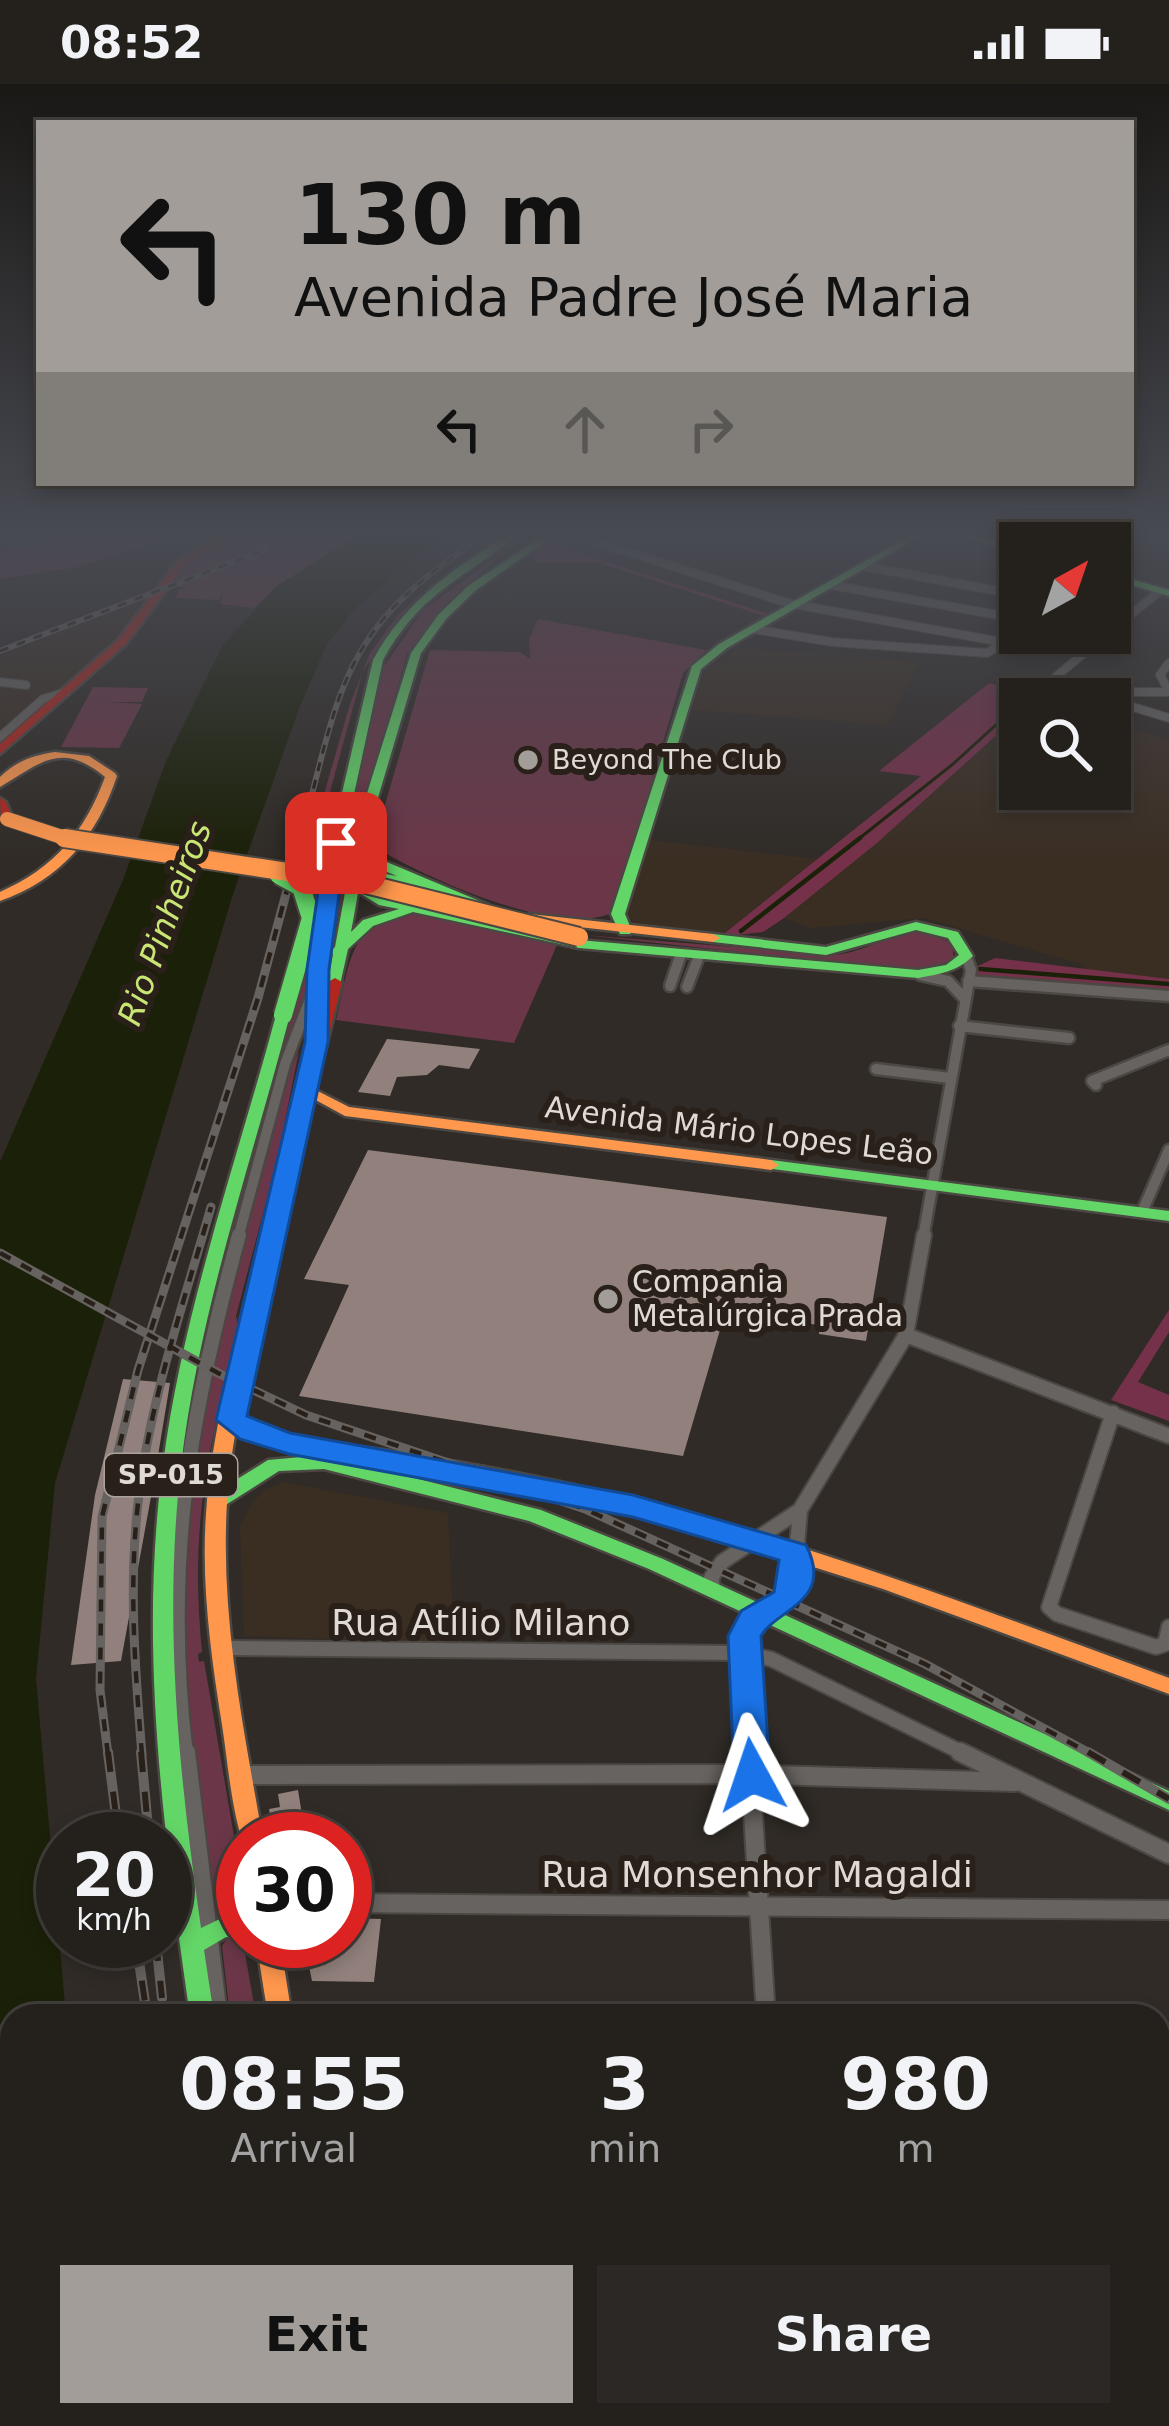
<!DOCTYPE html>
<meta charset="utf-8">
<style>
body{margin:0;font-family:"DejaVu Sans",sans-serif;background:#2c2825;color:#f1f3f6;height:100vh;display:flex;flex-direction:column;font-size:45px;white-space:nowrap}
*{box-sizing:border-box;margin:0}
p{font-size:39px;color:#a3a3a3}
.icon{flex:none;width:66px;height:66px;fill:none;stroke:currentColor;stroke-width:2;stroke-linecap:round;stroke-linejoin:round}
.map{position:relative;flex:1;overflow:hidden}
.details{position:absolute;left:0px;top:1920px;width:1170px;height:423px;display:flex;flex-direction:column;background:#24201c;border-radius:36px 36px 0 0;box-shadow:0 6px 18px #0003,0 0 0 3px #413e3b}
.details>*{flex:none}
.guide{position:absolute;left:36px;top:36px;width:1098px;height:366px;border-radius:0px;box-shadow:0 6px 18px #0003,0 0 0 3px #413e3b;background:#a29d98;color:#111;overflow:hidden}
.needle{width:78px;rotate:40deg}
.fabs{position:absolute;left:999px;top:438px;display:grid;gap:24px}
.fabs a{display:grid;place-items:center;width:132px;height:132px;border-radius:0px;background:#24201c;box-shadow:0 6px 18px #0003,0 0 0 3px #413e3b;font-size:60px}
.speed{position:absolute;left:36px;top:1728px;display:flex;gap:24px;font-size:60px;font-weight:700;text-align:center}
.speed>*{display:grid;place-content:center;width:156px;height:156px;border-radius:50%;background:#24201c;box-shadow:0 6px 18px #0003,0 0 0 3px #413e3b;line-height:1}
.speed small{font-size:30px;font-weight:400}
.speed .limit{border:18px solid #d22;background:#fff;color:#111}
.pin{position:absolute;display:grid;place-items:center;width:102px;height:102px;color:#fff;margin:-51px;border-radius:24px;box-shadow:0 6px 18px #0006}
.me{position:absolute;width:132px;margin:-66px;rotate:355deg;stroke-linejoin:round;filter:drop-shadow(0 0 9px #0008)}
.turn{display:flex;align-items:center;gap:42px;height:252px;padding:0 60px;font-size:54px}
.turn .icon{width:156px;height:156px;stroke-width:2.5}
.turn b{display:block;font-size:84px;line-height:102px}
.lanes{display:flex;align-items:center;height:114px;padding:0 60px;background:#0003;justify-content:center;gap:60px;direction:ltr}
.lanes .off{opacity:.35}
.eta{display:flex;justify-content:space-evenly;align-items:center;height:204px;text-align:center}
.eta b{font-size:72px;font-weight:600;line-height:84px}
.primary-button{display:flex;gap:24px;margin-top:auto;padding:24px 60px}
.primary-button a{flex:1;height:138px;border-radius:0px;background:#a29d98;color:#111;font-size:48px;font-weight:600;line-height:138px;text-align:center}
.primary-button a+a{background:#2c2825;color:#f1f3f6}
.status{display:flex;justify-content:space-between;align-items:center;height:84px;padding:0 60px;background:#24201c;direction:ltr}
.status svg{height:33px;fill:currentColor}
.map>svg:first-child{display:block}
.built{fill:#3a2e23}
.green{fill:#6b3748}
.forest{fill:#76314a}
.water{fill:#1b2008}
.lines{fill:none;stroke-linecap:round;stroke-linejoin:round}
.stream-far1{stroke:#1b2008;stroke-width:3}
.stream{stroke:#1b2008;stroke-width:4.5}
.building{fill:#91807b}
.street-far3-casing{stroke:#4b4743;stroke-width:10}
.street-far2-casing{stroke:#4b4743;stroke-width:15}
.street-far1-casing{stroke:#4b4743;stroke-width:18}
.street-casing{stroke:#4b4743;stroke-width:22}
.fast-casing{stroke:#4b4743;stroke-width:5}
.slow-casing{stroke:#4b4743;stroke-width:5}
.jam-casing{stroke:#4b4743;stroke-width:5}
.street-far3{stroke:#676360;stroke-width:8}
.street-far2{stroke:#676360;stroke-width:10}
.street-far1{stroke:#676360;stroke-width:14}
.street{stroke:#676360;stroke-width:18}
.fast{fill:#63d668;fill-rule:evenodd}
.slow{fill:#ff974d;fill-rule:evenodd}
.jam{fill:#b3261e;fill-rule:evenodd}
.rail-far2-casing{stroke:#66625f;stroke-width:6}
.rail-far1-casing{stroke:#66625f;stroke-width:9}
.rail-casing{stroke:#66625f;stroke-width:10}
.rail-far2{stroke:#292019;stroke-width:3;stroke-dasharray:9;stroke-linecap:butt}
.rail-far1{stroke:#292019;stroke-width:4.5;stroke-dasharray:12;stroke-linecap:butt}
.rail{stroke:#292019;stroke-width:6;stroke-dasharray:20;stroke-linecap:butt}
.fast-bridge-casing{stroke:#4b4743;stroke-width:22;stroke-linecap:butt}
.slow-bridge-far1-casing{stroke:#4b4743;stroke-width:16;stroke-linecap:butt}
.slow-bridge-casing{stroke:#4b4743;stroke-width:22;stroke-linecap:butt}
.fast-bridge{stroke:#63d668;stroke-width:18}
.slow-bridge-far1{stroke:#ff974d;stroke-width:14}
.slow-bridge{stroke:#ff974d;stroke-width:18}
.route{fill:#1a73e8;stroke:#114b97;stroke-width:3}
.poi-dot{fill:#a29d98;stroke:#292019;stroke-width:4.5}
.labels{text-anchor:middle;stroke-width:12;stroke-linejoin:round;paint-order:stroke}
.far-poi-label{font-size:27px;fill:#e0dad5;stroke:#292019;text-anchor:start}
.shield{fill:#292019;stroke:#a9a29d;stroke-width:3}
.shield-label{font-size:27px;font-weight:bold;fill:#e0dad5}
.street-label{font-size:30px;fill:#e0dad5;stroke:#292019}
.poi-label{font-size:30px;fill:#e0dad5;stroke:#292019;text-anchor:start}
.water-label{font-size:33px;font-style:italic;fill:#c9e574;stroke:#292019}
.near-street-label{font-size:36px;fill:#e0dad5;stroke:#292019}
</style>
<div class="status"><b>08:52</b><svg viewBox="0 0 49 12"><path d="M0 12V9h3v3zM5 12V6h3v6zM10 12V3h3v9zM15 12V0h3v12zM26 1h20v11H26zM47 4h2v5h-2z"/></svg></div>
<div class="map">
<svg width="1169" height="2342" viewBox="0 0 1169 2342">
<rect width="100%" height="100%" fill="#302b26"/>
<g class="built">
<path d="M156,510l-39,42 -117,110v-90z"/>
<path d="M735,564l184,14 -31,63 -197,-15 14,-37 10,-10 14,-3z"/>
<path d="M1020,630v75h90v-67l59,18v239l-85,-8 -1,-6 -159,-47 -113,10 -27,-10 93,-75z"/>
<path d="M648,756l169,19 -97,78 -78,-7 -15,-15z"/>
<path d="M283,1398l165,31 6,130 -210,-7 -4,-109 11,-23 13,-14z"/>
</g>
<g class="green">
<path d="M53,450h127l-103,33 -77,12v-29l63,-8z"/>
<path d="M242,450h117l-82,52 -23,22 -34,-4 4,-13 -5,9 -43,-2 4,-9h11l-13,-2 4,-20z"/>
<path d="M509,450l-103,76 -43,61 -32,117 -27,223 -28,62 40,-166 -4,-17 -12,-13 50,-173 20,-51 27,-37 34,-31z"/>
<path d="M516,458l-66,58 -43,54 -52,181 -27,129 14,-129 42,-169 39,-56z"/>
<path d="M538,535l168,31 -23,23 -69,239c-56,27 -190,-35 -241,-66l57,-196 90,2 10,7 -1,-20z"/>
<path d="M93,603l55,1 -6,14h-33l33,2 -23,44 -58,-1z"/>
<path d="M418,829l139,32 -43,98 -178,-23c14,-55 12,-104 82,-107z"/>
<path d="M919,846l33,13 2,16 -28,11 -46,-3 -297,-32 253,20c30,-4 53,-20 83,-25z"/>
<path d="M299,967l-22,109 -41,156 4,16c-34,117 -50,198 -38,320l-4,2 1,8 5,-1 39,228v26l-29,4 -25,-140 -8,-257 31,-184h10l-10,-2 66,-242z"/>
<path d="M241,1855l2,3 13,74h-26l-8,-70 4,-6z"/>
</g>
<g class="forest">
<path d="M549,459l220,71 -5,2 -164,-53h-65v-12z"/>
<path d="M989,599l35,10 13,-9 12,7 -11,8h-18v15l-143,129 -93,75 -21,14 -43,5 201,-161 -42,-5z"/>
<path d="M995,874l174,21v13l-193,-14 2,-12z"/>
<path d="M1169,1226v22l-31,50 31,13v26l-58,-21z"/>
</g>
<path class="water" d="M359,450h91l-24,14 -73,63 -26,33 -27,62 -67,188 -178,589 -19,196 30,337h-54v399h89l1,11h-102v-1264l123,-282 43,-119 56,-115 55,-60z"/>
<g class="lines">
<g class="stream-far1">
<path d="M1024,615l15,-13"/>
<path d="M856,757l97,-77 67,-61"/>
</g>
<g class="stream">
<path d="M741,847l119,-93"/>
<path d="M980,885l189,15"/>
</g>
</g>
<g class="building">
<path d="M387,955l11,1 82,9 -11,20 -30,-4 -12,10 -30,2 -7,19 -32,-4z"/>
<path d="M368,1066l519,67 -21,124 -47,-7v-9l-94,-12 -42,143 -384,-60 50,-111 -45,-6z"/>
<path d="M123,1295l47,4 -17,103 -32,175 -50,4 24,-170z"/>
<path d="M298,1706l8,49h-32l-5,-30 11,-2 -2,-13z"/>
<path d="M345,1834l36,1 -7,63 -62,-1 -8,-40h41z"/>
</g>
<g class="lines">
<defs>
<g id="street-far3">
<path d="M584,454l204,65 219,40"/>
<path d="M863,482l157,29"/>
<path d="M831,501l189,34"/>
<path d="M753,545l79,13 155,11 33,-20"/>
<path d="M1110,547l50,-40"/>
<path d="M1169,579l-9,12 9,16"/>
<path d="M0,598l26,3"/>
<path d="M1098,608h71"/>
<path d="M1107,615l-55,-19 56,-47"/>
<path d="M1110,616l59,18"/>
<path d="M0,653l43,-38 23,-7"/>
</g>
<g id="street-far2">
<path d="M920,891l28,6 16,17"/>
<path d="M968,897l201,15"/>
<path d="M670,902l11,-32"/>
<path d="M687,903l12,-31"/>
<path d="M959,942l110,12"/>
<path d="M876,985l74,9"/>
<path d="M1096,1001l-4,-4 77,-31"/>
<path d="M1142,1128l27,-62"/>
<path d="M238,1154l47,-174 27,-70"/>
<path d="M923,1154l48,-268 -5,-14"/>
</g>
<g id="street-far1">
<path d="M906,1251l263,101"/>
<path d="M1113,1329l-64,194 8,7 99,33 9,-3 4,-17"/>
<path d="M714,1507l-3,-13 11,-16 78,-52 106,-175 18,-100"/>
<path d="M221,1564l521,5 29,6 196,96"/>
<path d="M186,1671c-23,-190 3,-338 53,-520"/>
<path d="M749,1671l-7,-102 10,-34 35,-19 7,-18 6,-72"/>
</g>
<g id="street">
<path d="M186,1668l32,264"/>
<path d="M749,1668l17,264"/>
<path d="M960,1668l209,102"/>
<path d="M244,1691l488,-1 283,8"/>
<path d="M345,1819l824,7"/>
<path d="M1158,1971h11"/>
<path d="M1158,2132h11"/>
<path d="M280,2331l1,11"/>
<path d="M793,2331l1,11"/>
<path d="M1158,2331h11"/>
</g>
<g id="fast">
<path d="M509,450h11c-55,43 -101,60 -137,126l-51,236 -8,120 -2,3h-10l-2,-3 8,-120 55,-236c31,-58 81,-92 136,-126z"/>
<path d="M545,450h11l-80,56 -30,29 -25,34 -52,175 9,3 -3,20 7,9 107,45 -7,4 -5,-1c-32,-13 -68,-32 -103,-23l-2,5 16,9 191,41 339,30 28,-5 13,-10 -11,-17 -32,-8 -90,25 -113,-13 -7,-4 7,-4 113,13 90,-25 42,10 15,24c-17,16 -33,18 -55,22l-339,-30 -166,-36 -40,14 -25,23 -8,36h-10l-2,-3 5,-28 -2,-3 4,-4 23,-125 53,-169 27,-38 30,-29zM365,770l7,12 25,10 -11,-2 -23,6 -5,12 21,13 20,4 -36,11 -12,12z"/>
<path d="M913,450h11l-197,114 -26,21 -76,245 7,17 -2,3h-10l-9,-20 81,-248 27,-22z"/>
<path d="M955,450h14l51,14v6z"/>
<path d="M1110,489l59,17v6l-59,-17z"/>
<path d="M283,927l7,4c-39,149 -91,297 -109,451 -18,154 -2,309 20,462l23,-11 19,2v20l-17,-2 -22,13 10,66h-24c-26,-182 -52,-368 -27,-552 20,-153 73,-300 113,-449z"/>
<path d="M771,1076l398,51v10l-404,-53 -2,-3 2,-3z"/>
<path d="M324,1371l217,55 122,49 506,232v19l-520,-241 -120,-48 -205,-52 -45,2 -55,35h-14l-2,-5 2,-5 58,-36z"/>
<path d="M247,2331h28l2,11h-28z"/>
<path d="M343,2331h28l2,11h-28z"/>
</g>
<g id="slow">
<path d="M55,668l34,4 26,17 2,3c-20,60 -56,104 -117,125v-9c54,-24 85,-60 105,-115 -44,-37 -66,-13 -105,10v-10c16,-16 34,-22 55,-25z"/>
<path d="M530,830l183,20 7,4 -7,4 -188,-21 -2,-3z"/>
<path d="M306,1001l43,22 422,53 8,5 -8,5 -426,-54 -44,-24 -2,-3z"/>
<path d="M267,1163l8,5 -37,164c51,26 105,28 160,36 69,11 138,24 206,40 193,46 379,118 565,186v16l-286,-105 -206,-65 -175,-40 -211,-34 -55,-20c-26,138 3,273 27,409h-20v4c-12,-37 -15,-79 -21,-118 -11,-69 -21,-141 -16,-211 6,-89 32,-176 53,-262z"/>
<path d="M256,1857h24l12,75h-24z"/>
</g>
<g id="jam">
<path d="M225,450h11l-50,30 -60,80 -126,110v-10l118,-104 60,-80z"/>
<path d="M0,714l6,4 7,17 -2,3 -4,1 -6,-4z"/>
<path d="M335,894l7,4 -67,270 -8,5 -8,-5 69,-270z"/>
</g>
</defs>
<use href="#street-far3" class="street-far3-casing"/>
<use href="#street-far2" class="street-far2-casing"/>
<use href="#street-far1" class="street-far1-casing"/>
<use href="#street" class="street-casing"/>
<use href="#fast" class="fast-casing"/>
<use href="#slow" class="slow-casing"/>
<use href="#jam" class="jam-casing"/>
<use href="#street-far3" class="street-far3"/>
<use href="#street-far2" class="street-far2"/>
<use href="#street-far1" class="street-far1"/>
<use href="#street" class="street"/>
<use href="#fast" class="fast"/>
<use href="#slow" class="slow"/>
<use href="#jam" class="jam"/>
<defs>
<g id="rail-far2">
<path d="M0,567l307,-117"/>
<path d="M300,757c42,-159 40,-213 187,-307"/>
</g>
<g id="rail-far1">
<path d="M0,1169l218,120 88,42 279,94 340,155 168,91"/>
<path d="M108,1671l-8,-65 2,-173 36,-147 120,-372 43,-160"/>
<path d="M142,1671c-7,-86 -14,-174 -3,-260 12,-98 45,-193 72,-288"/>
</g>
<g id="rail">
<path d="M108,1668l11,87"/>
<path d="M141,1668l8,87"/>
<path d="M1088,1668l81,47"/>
<path d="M136,1857l11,75"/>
<path d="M156,1857l6,57"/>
<path d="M195,2331l1,11"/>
</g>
</defs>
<use href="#rail-far2" class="rail-far2-casing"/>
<use href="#rail-far1" class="rail-far1-casing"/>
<use href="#rail" class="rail-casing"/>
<use href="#rail-far2" class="rail-far2"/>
<use href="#rail-far1" class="rail-far1"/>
<use href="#rail" class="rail"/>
<defs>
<path id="fast-bridge" d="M279,791l22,12 10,31 -28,97"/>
<path id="slow-bridge-far1" d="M7,735l67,22"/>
<path id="slow-bridge" d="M64,754l302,46 213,53"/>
</defs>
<use href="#fast-bridge" class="fast-bridge-casing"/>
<use href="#slow-bridge-far1" class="slow-bridge-far1-casing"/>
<use href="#slow-bridge" class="slow-bridge-casing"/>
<use href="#fast-bridge" class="fast-bridge"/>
<use href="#slow-bridge-far1" class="slow-bridge-far1"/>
<use href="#slow-bridge" class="slow-bridge"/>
</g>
<linearGradient id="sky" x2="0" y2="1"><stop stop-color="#1a1815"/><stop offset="0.58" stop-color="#484a52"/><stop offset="1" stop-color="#484a52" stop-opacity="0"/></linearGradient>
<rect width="1169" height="778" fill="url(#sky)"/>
<path class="route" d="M336,752l10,7 -17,126 -1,73 -81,374 43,17 343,62 173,50c29,57 -30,64 -45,91l9,139 -5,11 -13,4 -12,-4 -6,-11 -6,-139 13,-25 33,-19 5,-32 -146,-43 -344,-63 -49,-15 -24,-19 89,-378 2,-73 18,-126z"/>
<g class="poi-dot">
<circle cx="528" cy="676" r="12"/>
<circle cx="608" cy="1215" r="12"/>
</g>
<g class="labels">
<g class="far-poi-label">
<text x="552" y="685">Beyond The Club</text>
</g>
<rect class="shield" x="105" y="1370" width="132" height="42" rx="9"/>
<g class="shield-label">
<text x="171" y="1400">SP-015</text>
</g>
<g class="street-label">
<text transform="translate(739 1047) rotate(7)" y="10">Avenida Mário Lopes Leão</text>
</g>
<g class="poi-label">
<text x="632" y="1208">Compania<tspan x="632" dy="34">Metalúrgica Prada</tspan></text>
</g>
<g class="water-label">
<text transform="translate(164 839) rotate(-70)" y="12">Rio Pinheiros</text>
</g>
<g class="near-street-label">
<text x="481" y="1551">Rua Atílio Milano</text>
<text x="757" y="1803">Rua Monsenhor Magaldi</text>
</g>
</g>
</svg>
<div class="fabs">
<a><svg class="needle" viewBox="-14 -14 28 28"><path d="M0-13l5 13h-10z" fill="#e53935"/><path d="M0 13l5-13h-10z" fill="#a3a3a3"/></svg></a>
<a><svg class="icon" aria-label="search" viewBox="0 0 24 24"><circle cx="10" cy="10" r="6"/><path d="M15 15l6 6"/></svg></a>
</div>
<div class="speed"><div>20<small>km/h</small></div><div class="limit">30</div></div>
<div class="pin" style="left:336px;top:759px;background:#d93025"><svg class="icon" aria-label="arrive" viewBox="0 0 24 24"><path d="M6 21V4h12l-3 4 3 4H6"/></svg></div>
<svg class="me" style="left:752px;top:1691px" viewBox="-20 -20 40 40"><path d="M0-17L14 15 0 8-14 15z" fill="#1a73e8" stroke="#fff" stroke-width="4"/></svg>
<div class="guide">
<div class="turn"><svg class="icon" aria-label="left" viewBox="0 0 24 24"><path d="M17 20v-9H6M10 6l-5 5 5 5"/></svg><div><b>130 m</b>Avenida Padre José Maria</div></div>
<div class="lanes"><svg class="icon" aria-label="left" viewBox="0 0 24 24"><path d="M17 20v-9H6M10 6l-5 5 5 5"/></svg><svg class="icon off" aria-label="ahead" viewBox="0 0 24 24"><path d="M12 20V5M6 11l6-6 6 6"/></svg><svg class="icon off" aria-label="right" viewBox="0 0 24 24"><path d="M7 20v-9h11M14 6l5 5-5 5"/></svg></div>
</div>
<section class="details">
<div class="eta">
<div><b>08:55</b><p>Arrival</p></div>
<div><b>3</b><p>min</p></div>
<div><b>980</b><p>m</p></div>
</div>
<div class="primary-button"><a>Exit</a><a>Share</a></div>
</section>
</div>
